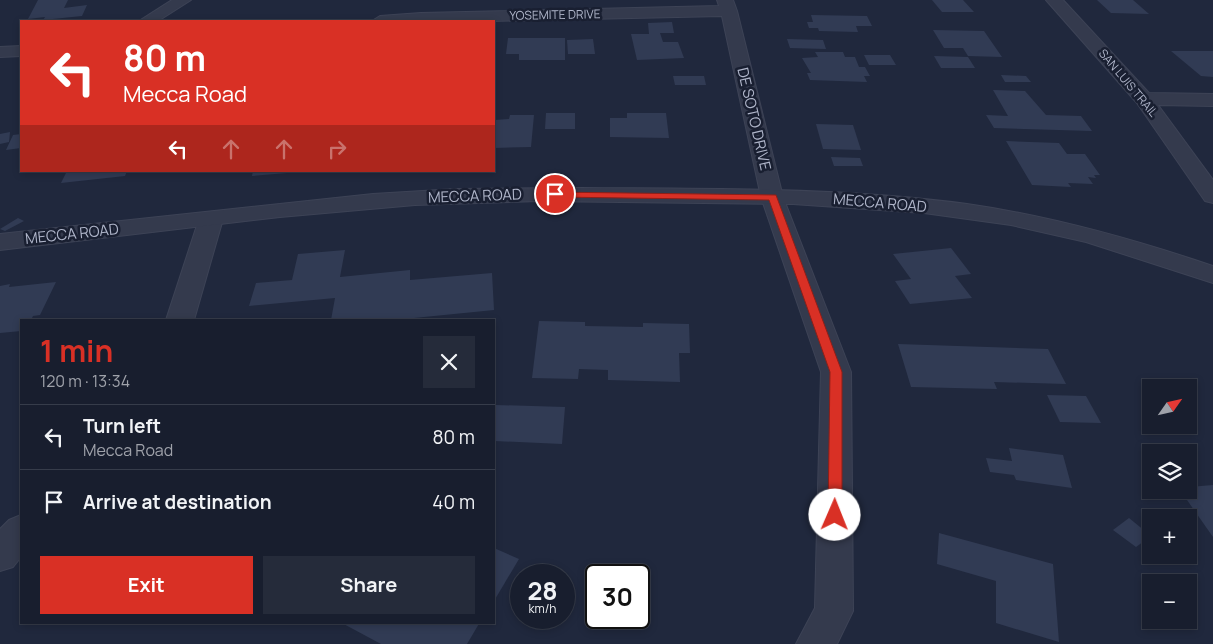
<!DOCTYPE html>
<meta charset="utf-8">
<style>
body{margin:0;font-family:Manrope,sans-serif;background:#252b3a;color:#f1f3f6;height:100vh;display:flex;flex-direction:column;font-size:19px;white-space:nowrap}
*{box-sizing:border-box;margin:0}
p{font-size:16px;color:#9fa2aa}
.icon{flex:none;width:28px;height:28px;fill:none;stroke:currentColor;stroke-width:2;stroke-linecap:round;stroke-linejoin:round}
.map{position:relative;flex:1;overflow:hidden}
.panel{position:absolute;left:20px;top:319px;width:475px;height:305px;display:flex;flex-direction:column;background:#181e2e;border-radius:0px;box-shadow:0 2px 8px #0003,0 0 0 1px #363c4a}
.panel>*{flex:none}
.hud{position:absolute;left:20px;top:20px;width:475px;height:152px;border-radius:0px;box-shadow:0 2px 8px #0003,0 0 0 1px #363c4a;background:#d93025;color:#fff;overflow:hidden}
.needle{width:32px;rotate:56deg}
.controls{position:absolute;left:1142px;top:379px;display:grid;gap:10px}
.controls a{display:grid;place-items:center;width:55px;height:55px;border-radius:0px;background:#181e2e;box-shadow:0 2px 8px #0003,0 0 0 1px #363c4a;font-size:25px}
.speed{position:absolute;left:510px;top:564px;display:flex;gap:10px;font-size:25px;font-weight:700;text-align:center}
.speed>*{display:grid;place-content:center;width:65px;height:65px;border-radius:50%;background:#181e2e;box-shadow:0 2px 8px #0003,0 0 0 1px #363c4a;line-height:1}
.speed small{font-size:12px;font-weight:400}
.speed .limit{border:2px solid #111;border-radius:8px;background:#fff;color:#111}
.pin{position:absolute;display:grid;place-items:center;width:42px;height:42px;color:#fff;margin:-21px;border:2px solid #fff;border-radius:50%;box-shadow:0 1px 5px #0007}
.me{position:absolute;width:55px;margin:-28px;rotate:1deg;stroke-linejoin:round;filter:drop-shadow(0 0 4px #0008)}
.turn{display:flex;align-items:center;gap:18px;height:105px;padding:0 20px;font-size:22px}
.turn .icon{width:65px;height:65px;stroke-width:2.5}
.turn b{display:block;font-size:35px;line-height:42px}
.lanes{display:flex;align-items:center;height:48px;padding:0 20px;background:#0003;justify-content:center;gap:25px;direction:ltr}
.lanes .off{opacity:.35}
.round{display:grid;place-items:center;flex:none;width:52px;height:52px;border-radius:0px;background:#252b3a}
.summary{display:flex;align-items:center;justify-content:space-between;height:85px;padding:0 20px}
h1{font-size:30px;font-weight:700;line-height:38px;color:#d93025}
.button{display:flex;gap:10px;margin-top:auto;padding:10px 20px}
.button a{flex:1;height:58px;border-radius:0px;background:#d93025;color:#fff;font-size:20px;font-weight:700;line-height:58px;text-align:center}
.button a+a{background:#252b3a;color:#f1f3f6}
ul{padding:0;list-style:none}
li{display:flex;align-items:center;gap:15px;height:65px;padding:0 20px;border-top:1px solid #363c4a}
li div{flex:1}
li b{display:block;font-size:19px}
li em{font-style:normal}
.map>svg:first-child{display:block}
.building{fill:#313b54}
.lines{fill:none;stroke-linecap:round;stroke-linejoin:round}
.minor-casing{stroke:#3d4356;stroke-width:2}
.tertiary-casing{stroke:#3d4356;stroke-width:2}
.minor{fill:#343a4d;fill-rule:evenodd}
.tertiary{fill:#343a4d;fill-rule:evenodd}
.route{fill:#d93025;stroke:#8d1f18}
.labels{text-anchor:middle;stroke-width:5;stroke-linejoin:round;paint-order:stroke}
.far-street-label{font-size:12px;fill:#afb5c9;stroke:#191f31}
.street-label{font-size:15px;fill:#afb5c9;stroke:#191f31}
</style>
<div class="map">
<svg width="1213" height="644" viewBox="0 0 1213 644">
<rect width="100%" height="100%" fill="#20283d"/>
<g class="building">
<path d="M38,0h30l-4,8 23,-3 -5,11 -39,4 2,-3 -17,2z"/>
<path d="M932,0h31l11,12h-32z"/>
<path d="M1097,0h36l16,14 -38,-1z"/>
<path d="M811,15l56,1 5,10h-16l2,6 -39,-1 -1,-3h-9l-2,-6h6z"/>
<path d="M672,22l2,11h-14l3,9h15l6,16 -47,2 -6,-26h18l-1,-11z"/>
<path d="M933,30l51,1 18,26 -34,-1 -5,-8h-19z"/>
<path d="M508,38h57v22h-46v-6h-13z"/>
<path d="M593,39l2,15h-27l-1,-14z"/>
<path d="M787,39l36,1 3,9 -36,-1z"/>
<path d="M1171,51h42v26l-12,-1z"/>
<path d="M815,52h28l2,5h10l4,10h6l5,9h-6l3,6 -57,-2 -3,-7h4l-9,-15 16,-1z"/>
<path d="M864,55h26l6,10h-27z"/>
<path d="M934,56l34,1 7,11h-34z"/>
<path d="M1001,75l25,1 5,6h-26z"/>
<path d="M673,76h31l2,9h-31z"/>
<path d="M993,90l32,1 21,24 35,1 11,15 -98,-3 -8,-13 22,1z"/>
<path d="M546,113h29v16h-30z"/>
<path d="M627,113h39l3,25 -59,-1v-19h17z"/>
<path d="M510,115h24l-3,32 -37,1v-28l15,-1z"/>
<path d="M816,124l37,1 8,25 -38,-1z"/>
<path d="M10,132l-1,10 -9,2v-10z"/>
<path d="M21,134v14l-15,2 7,-15z"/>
<path d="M1006,141l53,2 8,11h18l15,21h-6l2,3 -8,-1 5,7 -25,-1 3,4 -39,-2z"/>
<path d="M831,157l29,1 3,8h-29z"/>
<path d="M67,171h60l-2,5 -64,7z"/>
<path d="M253,171h34v2l-35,3z"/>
<path d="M18,218l6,3 -19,10 -5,-2z"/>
<path d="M951,248l20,26 -16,2 17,22 -62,6 -15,-23 16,-2 -18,-25z"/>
<path d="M345,250l-5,27 70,-7v10l82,-7 2,37 -100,10h-63l4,-22 -86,8 7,-23 36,-3 6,-26z"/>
<path d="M56,282l-16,33 -7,1 -2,4h-10v11l-21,2v-47l10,-2 -1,3z"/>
<path d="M539,321l46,1v4l58,1v-4l46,1 1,29h-11l1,29 -72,-2v-10l-29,-1 -1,10 -46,-1z"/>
<path d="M898,344l150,5 18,35 -72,-2 3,7 -86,-2z"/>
<path d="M1047,395l39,1 15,27 -41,-1z"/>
<path d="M496,405l69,2 -3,37 -68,-3z"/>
<path d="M1009,448l54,7 9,33 -56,-8 -2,-5 -24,-3 -4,-14 26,3z"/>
<path d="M1213,485v52l-33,-47h9v-3z"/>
<path d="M1129,518l22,18 -15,11 -23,-17z"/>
<path d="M939,533l114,31 6,78 -63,-19v-42l-59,-17z"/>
<path d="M494,548l25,11 -25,42z"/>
<path d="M340,622h140l-13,22h-86z"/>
</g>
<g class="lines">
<defs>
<g id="minor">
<path d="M172,0h19l-33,21h-19z"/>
<path d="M717,0h16l4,11 46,186 68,175 2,239 -16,33h-41l19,-36 6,-236 -60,-175 -39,-181 -230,5h-120l8,-5 41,-3 298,-7z"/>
<path d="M1046,0h17l86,93 64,1v12l-55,-1 55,75v23l-8,-2 -68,-98z"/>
<path d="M21,46v10l-21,1v-10z"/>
<path d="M211,212l8,2 4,5 -29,101h-28l33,-101 4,-5z"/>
<path d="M21,515v42l-8,10 -13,4v-42l9,-9z"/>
</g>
<path id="tertiary" d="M581,188c129,1 258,-1 386,16 84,12 166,35 246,62v17l-127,-41 -75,-17 -87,-12 -131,-9 -254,-3 -124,4 -135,12 -280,33v-16l373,-40 83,-5z"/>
</defs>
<use href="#minor" class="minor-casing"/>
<use href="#tertiary" class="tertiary-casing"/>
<use href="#minor" class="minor"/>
<use href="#tertiary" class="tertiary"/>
</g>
<path class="route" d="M551,192l225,3 66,177v143l-2,4 -5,2 -5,-2 -2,-4 2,-143 -61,-172 -214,-3 -5,-3z"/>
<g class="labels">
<g class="far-street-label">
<text transform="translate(555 15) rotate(-1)" y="4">YOSEMITE DRIVE</text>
<text transform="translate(1128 83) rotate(50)" y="4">SAN LUIS TRAIL</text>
</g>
<g class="street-label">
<text transform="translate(754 119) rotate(77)" y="5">DE SOTO DRIVE</text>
<text transform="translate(475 196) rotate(-2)" y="5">MECCA ROAD</text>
<text transform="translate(880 203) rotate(5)" y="5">MECCA ROAD</text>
<text transform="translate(72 234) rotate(-6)" y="5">MECCA ROAD</text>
</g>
</g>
</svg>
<div class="controls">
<a><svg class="needle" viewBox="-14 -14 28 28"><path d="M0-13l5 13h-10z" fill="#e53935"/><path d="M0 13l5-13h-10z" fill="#9fa2aa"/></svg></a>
<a><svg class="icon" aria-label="layers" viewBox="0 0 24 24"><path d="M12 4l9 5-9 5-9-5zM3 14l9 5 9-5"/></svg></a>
<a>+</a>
<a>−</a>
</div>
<div class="speed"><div>28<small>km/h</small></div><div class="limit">30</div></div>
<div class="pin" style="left:555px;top:194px;background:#d93025"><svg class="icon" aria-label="arrive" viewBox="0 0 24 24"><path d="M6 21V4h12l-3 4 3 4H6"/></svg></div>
<svg class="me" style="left:835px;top:515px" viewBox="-20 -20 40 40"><circle r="19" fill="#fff"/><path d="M0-13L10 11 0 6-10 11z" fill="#d93025"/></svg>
<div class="hud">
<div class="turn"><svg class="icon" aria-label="left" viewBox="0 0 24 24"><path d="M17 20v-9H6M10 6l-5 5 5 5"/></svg><div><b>80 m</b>Mecca Road</div></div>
<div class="lanes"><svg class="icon" aria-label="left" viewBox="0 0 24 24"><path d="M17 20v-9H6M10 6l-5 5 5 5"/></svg><svg class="icon off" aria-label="ahead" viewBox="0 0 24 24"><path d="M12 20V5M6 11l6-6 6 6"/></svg><svg class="icon off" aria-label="ahead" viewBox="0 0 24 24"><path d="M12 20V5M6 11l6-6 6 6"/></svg><svg class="icon off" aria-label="right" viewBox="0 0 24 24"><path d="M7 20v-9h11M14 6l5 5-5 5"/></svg></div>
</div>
<section class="panel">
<div class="summary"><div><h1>1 min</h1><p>120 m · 13:34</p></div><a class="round"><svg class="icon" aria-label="close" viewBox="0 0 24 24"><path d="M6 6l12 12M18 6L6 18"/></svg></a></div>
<ul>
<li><svg class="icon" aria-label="left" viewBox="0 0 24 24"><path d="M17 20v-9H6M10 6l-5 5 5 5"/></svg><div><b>Turn left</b><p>Mecca Road</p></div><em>80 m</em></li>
<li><svg class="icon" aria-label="arrive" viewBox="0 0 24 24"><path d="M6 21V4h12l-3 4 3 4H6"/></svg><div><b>Arrive at destination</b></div><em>40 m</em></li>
</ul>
<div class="button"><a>Exit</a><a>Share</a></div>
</section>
</div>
